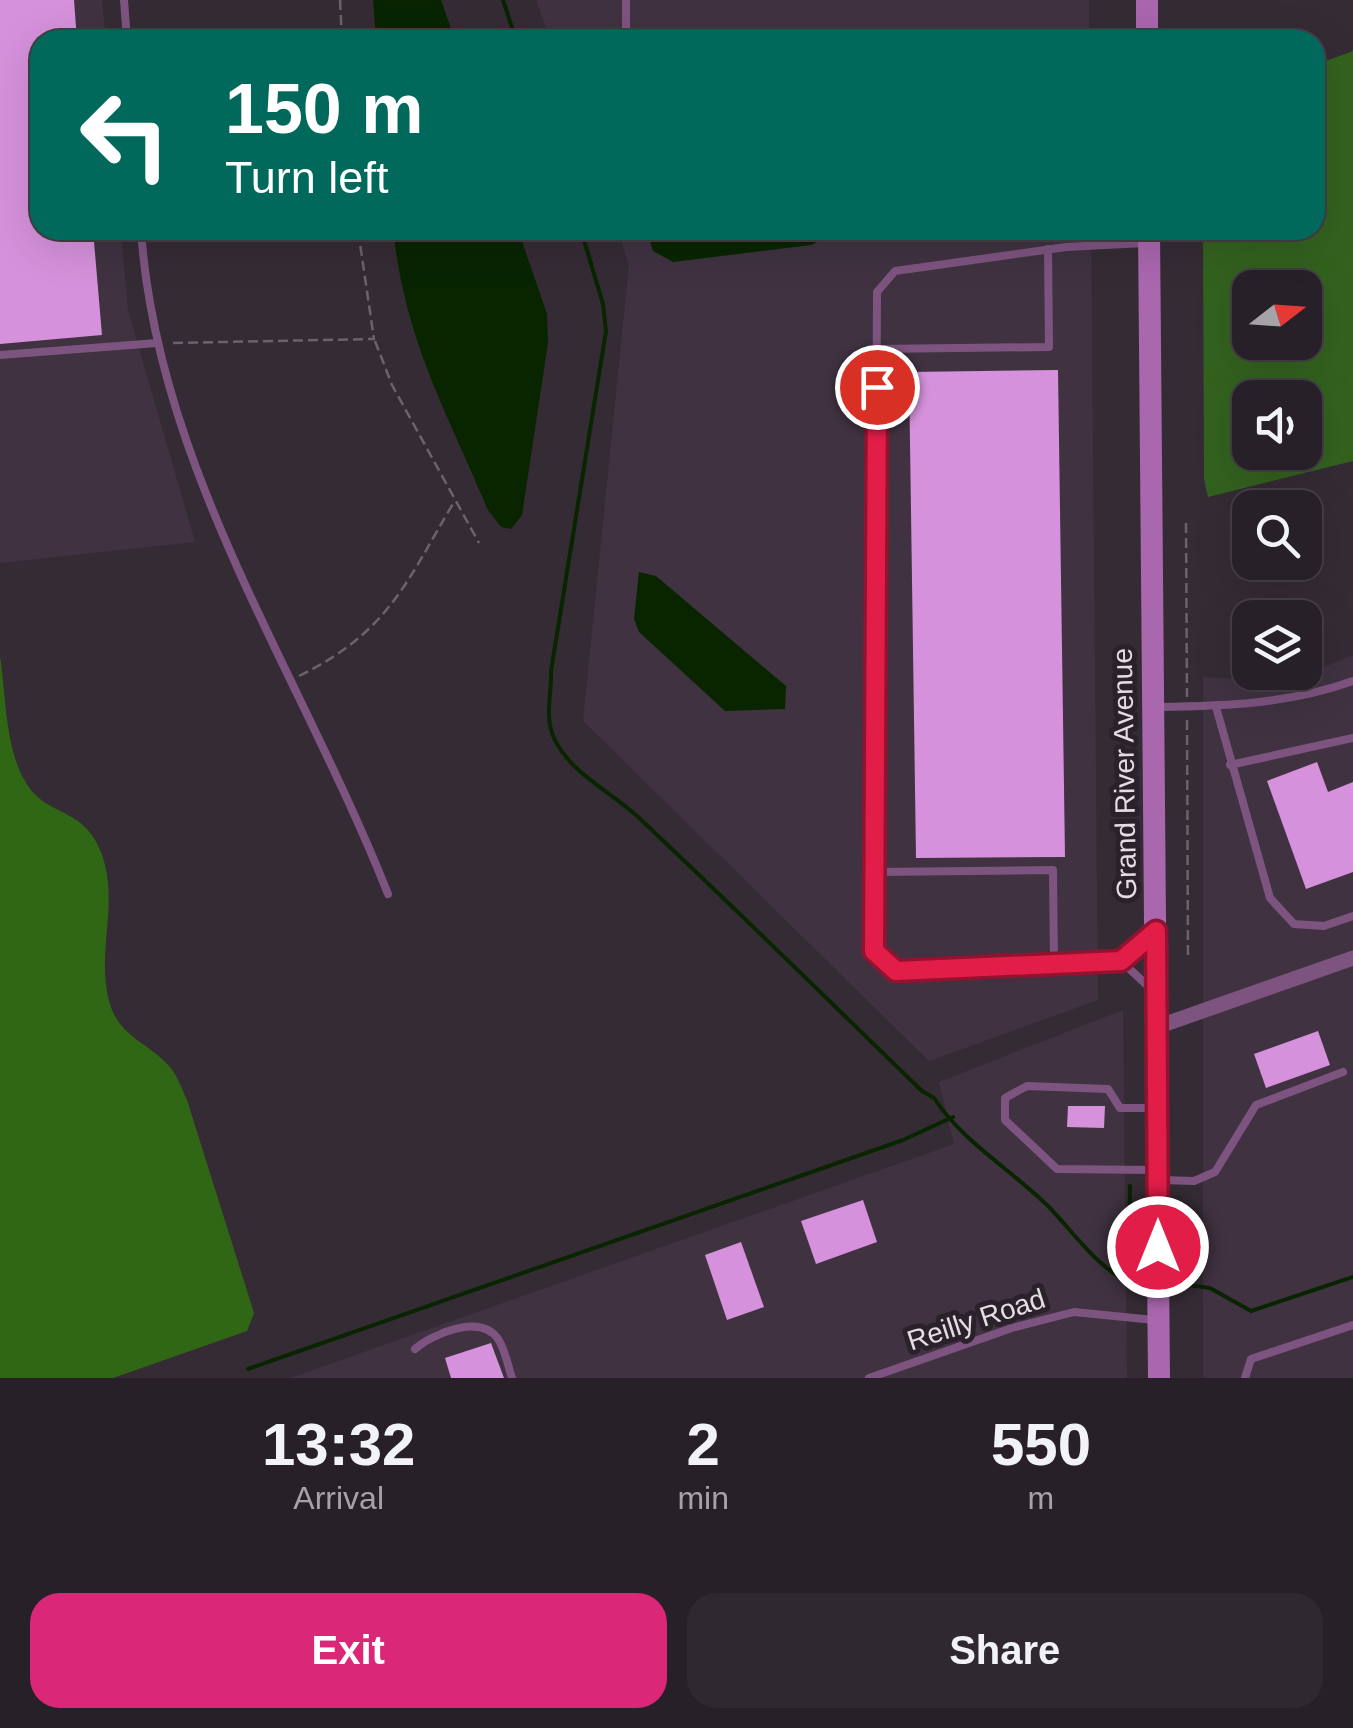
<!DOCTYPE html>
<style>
body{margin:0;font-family:Helvetica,sans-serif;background:#302830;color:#f1f3f6;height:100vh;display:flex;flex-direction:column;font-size:38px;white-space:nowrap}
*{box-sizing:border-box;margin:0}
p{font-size:32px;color:#a5a3a8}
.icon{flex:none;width:55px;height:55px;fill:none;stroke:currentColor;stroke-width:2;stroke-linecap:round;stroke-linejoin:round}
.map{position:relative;height:1378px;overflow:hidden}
.details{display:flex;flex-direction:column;background:#282028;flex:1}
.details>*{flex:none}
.top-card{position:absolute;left:30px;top:30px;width:1295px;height:210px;border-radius:30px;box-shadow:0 10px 40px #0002,0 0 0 2px #443e45;background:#00695c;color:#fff;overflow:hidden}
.needle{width:65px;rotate:73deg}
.buttons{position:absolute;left:1232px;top:270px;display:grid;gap:20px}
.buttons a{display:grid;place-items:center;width:90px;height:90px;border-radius:20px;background:#282028;box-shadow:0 10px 40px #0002,0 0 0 2px #443e45;font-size:50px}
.pin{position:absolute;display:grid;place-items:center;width:85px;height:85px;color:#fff;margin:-42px;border:5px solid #fff;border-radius:50%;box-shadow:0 2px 10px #0007}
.me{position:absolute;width:110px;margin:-55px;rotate:0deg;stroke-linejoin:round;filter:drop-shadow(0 0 8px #0008)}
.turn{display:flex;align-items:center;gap:35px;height:210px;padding:0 30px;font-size:45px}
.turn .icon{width:130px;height:130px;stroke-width:2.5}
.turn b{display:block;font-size:70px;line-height:85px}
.eta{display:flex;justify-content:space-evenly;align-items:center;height:170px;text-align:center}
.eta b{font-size:60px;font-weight:600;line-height:70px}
.button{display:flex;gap:20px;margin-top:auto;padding:20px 30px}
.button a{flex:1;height:115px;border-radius:30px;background:#db2777;color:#fff;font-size:40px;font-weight:600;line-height:115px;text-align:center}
.button a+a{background:#302830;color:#f1f3f6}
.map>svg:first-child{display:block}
.built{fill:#403241}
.green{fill:#33621f;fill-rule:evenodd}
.forest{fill:#306715}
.water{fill:#082500}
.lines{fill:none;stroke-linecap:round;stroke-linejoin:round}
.stream{stroke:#082500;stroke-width:4}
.building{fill:#d591db}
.path{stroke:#6b636b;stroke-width:2.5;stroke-dasharray:10 5;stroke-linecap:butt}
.lane{stroke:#7d5480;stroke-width:8}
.street{stroke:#7d5480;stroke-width:15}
.secondary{stroke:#a967ae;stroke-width:22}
.route-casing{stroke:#92132f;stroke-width:25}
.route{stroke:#e11d48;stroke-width:18}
.labels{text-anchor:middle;stroke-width:10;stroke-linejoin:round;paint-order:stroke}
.street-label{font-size:28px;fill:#e4dee4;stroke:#2a212b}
</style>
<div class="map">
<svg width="1353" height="1378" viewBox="0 0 1353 1378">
<rect width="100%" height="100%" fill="#352b35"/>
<g class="built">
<path d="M0,0h102l4,40h-66v190h81l7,80 67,232 -195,21z"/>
<path d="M536,0h553v40h-539z"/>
<path d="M617,230h474l7,770 -169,61 -346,-340 46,-456z"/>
<path d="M1353,655v723h-150v-701l85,5z"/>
<path d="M1123,1010l4,368h-837l664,-234 -15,-62z"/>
</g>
<path class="green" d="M1353,51v410l-145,36 -4,-18 -1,-249h112v-165zM1250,288h55v54h-55zM1250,398h55v54h-55z"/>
<path class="forest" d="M0,656c6,39 5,102 31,134 22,27 55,19 71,65 18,51 -8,101 9,152 10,30 39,37 58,59 8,9 13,23 18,34l67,213 -7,18 -134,47h-113z"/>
<g class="water">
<path d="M373,0h68l14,40h-79z"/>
<path d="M393,230h125l29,84 1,29 -26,172 -11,14 -10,-2 -13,-17c-43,-102 -82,-167 -95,-280z"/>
<path d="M646,230h188l-1,5 -22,10 -138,17 -20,-11z"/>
<path d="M639,572l17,4 130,110 -1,23 -60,2 -86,-79 -5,-13z"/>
</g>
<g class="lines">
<g class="stream">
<path d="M503,0l13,40"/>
<path d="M581,230l22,74 3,27 -55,340c1,23 -7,45 3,67 17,36 56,53 83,78 97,91 190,183 285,275l12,7c28,43 77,72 113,107 25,25 51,65 85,78"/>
<path d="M1124,1279l5,-10 1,-83"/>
<path d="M1182,1284l28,4 41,23 102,-34"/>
<path d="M248,1369l655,-229 50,-23"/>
</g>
</g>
<g class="building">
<path d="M0,0h74l3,40h-37v190h53l9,105 -102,9z"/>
<path d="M1058,370l7,487 -149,1 -7,-486z"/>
<path d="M1317,762l11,30 25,-10v90l-47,17 -39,-108z"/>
<path d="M1318,1031l12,34 -64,23 -12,-34z"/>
<path d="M1068,1106h37l-1,22 -37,-1z"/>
<path d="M863,1200l14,42 -61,22 -15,-43z"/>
<path d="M741,1242l23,65 -37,13 -22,-65z"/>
<path d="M491,1343l13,35h-53l-6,-20z"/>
</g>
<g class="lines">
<g class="path">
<path d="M340,0l2,40"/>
<path d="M375,341l17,44 87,158"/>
<path d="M173,343l201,-4 -16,-109"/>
<path d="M1186,523l1,174"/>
<path d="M299,676c90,-44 108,-95 155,-174"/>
<path d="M1187,720l1,239"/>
</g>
<g class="lane">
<path d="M124,0l3,40"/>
<path d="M626,0v29"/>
<path d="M141,230c16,238 161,446 247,664"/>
<path d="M1145,243l-79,4 -171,24 -18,21 -3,659 22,20 225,-10 29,-24"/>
<path d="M877,349l172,-2 -1,-98"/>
<path d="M0,355l157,-12"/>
<path d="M1158,707c69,-1 130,-3 195,-26"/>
<path d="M1216,707l54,191 24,26 30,2 29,-10"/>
<path d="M1230,765l123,-27"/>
<path d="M875,872l178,-2 1,94"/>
<path d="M1121,961l29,27"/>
<path d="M1153,1108h-33l-12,-19 -81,-3 -22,12v22l52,49 96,1"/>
<path d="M1162,1180l32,1 21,-9 41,-67 87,-33"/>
<path d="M415,1349c17,-15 65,-36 83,-10 7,10 10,27 14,39"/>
<path d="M869,1378l143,-50 62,-16 80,8"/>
<path d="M1245,1378l6,-19 102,-34"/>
</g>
<path class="street" d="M1157,1027l196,-69"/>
<g class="secondary">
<path d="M1147,0v40"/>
<path d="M1149,230l10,1148"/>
</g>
</g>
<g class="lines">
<defs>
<path id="route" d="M877,387l-3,564 22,20 225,-10 35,-30 2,316"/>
</defs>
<use href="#route" class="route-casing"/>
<use href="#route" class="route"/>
</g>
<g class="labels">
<g class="street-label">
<text transform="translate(1124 774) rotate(-91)" y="10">Grand River Avenue</text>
<text transform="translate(976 1319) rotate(-18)" y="10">Reilly Road</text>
</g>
</g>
</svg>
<div class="buttons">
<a><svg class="needle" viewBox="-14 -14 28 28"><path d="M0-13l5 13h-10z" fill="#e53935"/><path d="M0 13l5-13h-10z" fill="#a5a3a8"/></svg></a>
<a><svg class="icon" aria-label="sound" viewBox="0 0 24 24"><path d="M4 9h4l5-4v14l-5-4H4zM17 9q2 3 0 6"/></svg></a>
<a><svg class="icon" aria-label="search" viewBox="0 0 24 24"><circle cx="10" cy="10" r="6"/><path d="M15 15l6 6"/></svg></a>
<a><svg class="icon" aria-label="layers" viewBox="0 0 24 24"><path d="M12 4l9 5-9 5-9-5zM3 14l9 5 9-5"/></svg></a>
</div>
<div class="pin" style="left:877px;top:387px;background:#d93025"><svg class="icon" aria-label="arrive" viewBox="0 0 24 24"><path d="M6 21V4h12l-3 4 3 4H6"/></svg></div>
<svg class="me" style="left:1158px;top:1247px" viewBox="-20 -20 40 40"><circle r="17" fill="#e11d48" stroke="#fff" stroke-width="3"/><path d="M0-11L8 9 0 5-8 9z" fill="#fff"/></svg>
<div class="top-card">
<div class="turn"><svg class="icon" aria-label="left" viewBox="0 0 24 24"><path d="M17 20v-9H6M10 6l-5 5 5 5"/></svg><div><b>150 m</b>Turn left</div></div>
</div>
</div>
<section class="details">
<div class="eta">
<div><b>13:32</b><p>Arrival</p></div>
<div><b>2</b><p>min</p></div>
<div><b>550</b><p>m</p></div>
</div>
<div class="button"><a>Exit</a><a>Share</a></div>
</section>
